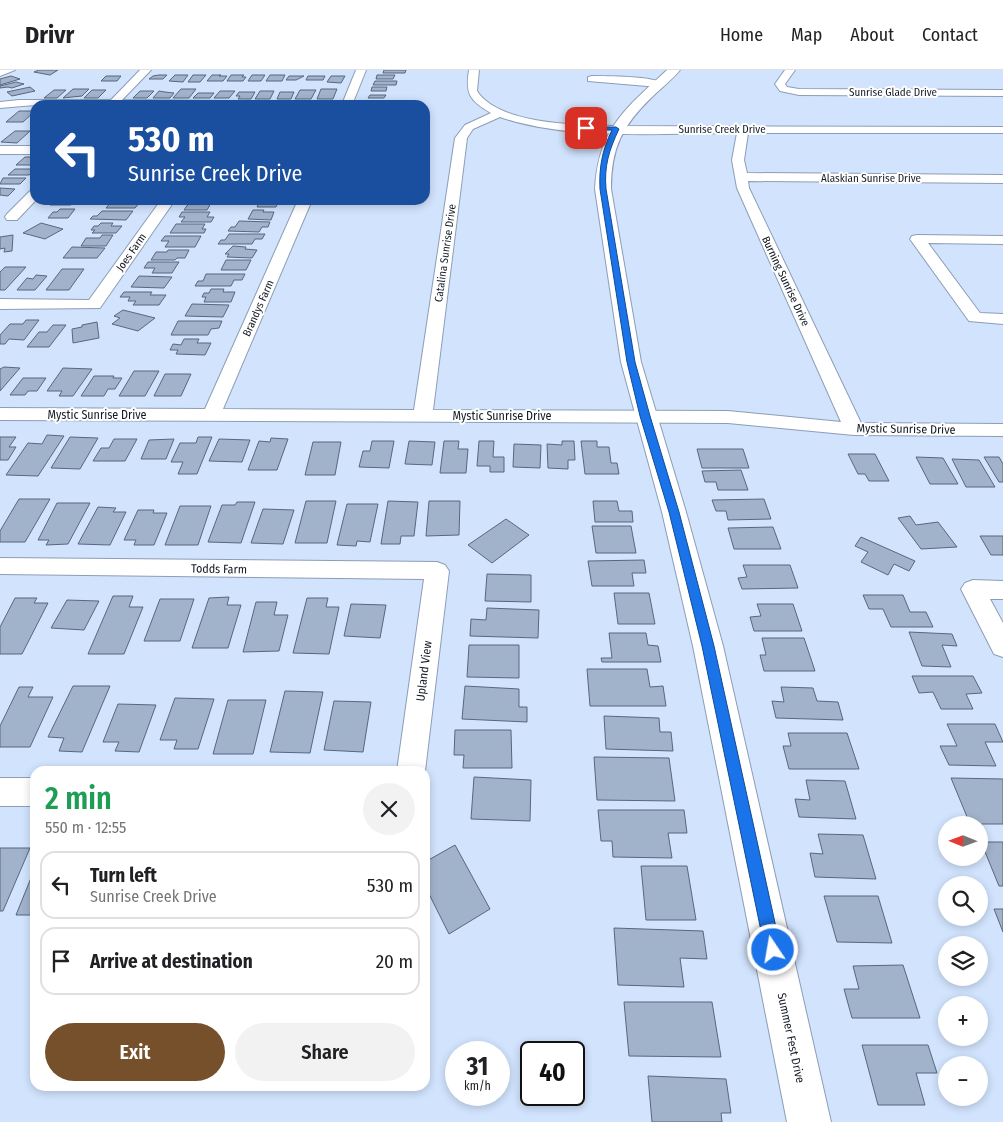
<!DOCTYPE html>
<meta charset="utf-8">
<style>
body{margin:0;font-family:"Fira Sans Condensed",sans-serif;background:#f2f2f2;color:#202124;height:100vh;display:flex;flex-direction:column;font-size:19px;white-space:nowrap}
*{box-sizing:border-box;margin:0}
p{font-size:16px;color:#757577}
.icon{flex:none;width:28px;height:28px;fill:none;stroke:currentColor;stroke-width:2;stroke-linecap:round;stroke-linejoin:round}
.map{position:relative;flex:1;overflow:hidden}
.details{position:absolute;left:30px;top:696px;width:400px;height:325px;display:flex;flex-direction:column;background:#fff;border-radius:15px;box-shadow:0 2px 8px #0003}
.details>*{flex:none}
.hud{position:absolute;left:30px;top:30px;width:400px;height:105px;border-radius:15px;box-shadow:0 2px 8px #0003;background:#1a4fa0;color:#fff;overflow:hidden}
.needle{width:32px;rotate:271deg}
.fabs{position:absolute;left:938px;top:746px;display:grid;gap:10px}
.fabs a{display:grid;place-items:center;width:50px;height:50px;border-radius:50%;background:#fff;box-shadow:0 2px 8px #0003;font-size:25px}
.speed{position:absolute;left:445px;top:971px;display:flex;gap:10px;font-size:25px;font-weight:700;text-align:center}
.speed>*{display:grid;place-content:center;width:65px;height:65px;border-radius:50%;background:#fff;box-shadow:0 2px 8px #0003;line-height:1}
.speed small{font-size:12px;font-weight:400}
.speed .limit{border:2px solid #111;border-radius:8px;background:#fff;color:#111}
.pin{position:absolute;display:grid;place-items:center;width:42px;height:42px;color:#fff;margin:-21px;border-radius:10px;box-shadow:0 2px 8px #0006}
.me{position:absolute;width:55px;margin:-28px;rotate:348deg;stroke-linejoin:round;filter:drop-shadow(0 0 4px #0008)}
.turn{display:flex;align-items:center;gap:18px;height:105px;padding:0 15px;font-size:22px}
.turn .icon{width:65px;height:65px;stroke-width:2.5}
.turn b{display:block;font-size:35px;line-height:42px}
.round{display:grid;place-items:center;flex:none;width:52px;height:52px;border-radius:26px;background:#f2f2f2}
.head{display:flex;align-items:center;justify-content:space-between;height:85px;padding:0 15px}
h1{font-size:30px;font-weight:600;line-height:38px;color:#1e9e55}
.button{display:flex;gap:10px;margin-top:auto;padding:10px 15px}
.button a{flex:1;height:58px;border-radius:30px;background:#75502b;color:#fff;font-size:20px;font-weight:600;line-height:58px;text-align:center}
.button a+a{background:#f2f2f2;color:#202124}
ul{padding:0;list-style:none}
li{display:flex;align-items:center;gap:15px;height:68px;margin:0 10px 8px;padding:0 5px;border:2px solid #e0e0e0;border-radius:15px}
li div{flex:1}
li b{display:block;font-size:19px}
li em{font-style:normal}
header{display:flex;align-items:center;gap:30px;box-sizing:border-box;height:70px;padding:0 25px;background:#fff;border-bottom:1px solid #e0e0e0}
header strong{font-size:24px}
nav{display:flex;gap:28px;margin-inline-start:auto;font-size:18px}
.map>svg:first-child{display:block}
.building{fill:#a1b2cb;stroke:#58677d}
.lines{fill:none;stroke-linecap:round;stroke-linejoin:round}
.minor-casing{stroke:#8d9db5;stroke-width:2}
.tertiary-casing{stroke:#8d9db5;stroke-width:2}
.minor{fill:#fff;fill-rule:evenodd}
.tertiary{fill:#fff;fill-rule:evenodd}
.route{fill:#1a73e8;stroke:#114b97}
.labels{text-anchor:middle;stroke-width:4;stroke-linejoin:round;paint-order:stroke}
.far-street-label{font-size:11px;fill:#151b24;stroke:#fff}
.street-label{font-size:12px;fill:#151b24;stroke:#fff}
</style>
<header>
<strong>Drivr</strong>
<nav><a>Home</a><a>Map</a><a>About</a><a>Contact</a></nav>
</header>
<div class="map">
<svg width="1003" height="1052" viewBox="0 0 1003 1052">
<rect width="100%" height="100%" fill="#d1e3fd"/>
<g class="building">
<path d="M39,0h19l-8,5 -16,-3z"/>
<path d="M384,0h22l-1,3h-22z"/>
<path d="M159,5h8l-4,4h-14l4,-3z"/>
<path d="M175,5h13l-5,7 -14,-1z"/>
<path d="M193,5h13l-6,7h-12z"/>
<path d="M212,5h9l-2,1h8l-4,5h-16z"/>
<path d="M231,5h13l-2,2h4l-3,4h-16z"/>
<path d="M252,5h13l-4,6h-13z"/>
<path d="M270,5h15l-3,6h-16z"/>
<path d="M377,5h18l-2,4h-17z"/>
<path d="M11,6l9,3 -20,6v-6z"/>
<path d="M106,6h15l-4,5h-16z"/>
<path d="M289,6h15l-8,4h-10z"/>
<path d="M308,6h17l-2,4h-17z"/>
<path d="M331,6h14l-4,7 -14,-1z"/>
<path d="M375,11h22l-1,4h-23z"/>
<path d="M16,12l8,2 -12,4 -4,-1 -8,1v-2z"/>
<path d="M30,17l5,4 -23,5 -5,-4z"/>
<path d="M372,17h15l-1,4h-15z"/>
<path d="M73,19h16l-7,7 -19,2z"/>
<path d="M181,19h15l-7,9h-16z"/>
<path d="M321,19h16l-4,10h-16z"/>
<path d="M54,20h12l-9,8h-13z"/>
<path d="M92,20h14l-8,8h-14z"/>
<path d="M300,20h16l-5,9h-16z"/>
<path d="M140,21h14l-7,7h-14z"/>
<path d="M159,21l6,1 9,1 -4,5h-17z"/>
<path d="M220,21h15l-6,7h-15z"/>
<path d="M260,21h14l-4,8h-15z"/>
<path d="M239,22h16l-4,7h-13l2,-3h-4z"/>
<path d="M280,22h14l-3,7h-14z"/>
<path d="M198,23h16l-4,5h-17z"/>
<path d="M370,25h16l-2,3h-16z"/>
<path d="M372,31h19l-1,4h-19z"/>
<path d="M19,41h16l-12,11h-17z"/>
<path d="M15,61h15l-13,12 -16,-1z"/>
<path d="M25,87h10v8h-19z"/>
<path d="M15,99h20l-6,6h-21z"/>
<path d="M3,108h23l-6,6h-20z"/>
<path d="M0,118l15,1 -7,7 -8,-1z"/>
<path d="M55,130h21l-5,5h-21z"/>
<path d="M113,130h29l-7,8h-29z"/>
<path d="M260,130h19l-3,7h-19z"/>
<path d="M201,131h11l-5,9h-23l5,-7h10z"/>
<path d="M60,139h15l-7,9h-20l5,-6h4z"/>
<path d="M253,140h11l-1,2h11l-3,8 -23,-1z"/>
<path d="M102,141h31l-7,9 -36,-1 3,-3h4z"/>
<path d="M182,142h28l-3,5h7l-3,5h-30l4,-5h-6z"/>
<path d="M239,151l31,1 -2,5h-6l-3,5 -31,-1 3,-4h4z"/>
<path d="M41,153l22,6 -18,10 -22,-6z"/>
<path d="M101,153h12l-2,3h11l-6,7h-24l3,-3h-4l3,-4h4z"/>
<path d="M176,154h29l-3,5h4l-2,4h-34z"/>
<path d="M229,164h36l-3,5h-7l-3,5h-34l3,-4h4z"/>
<path d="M13,165l-1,16 -8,1 1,-4 -5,1v-12z"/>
<path d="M102,165h11l-7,11h-25l5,-8h14z"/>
<path d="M165,166h36l-6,11h-30l4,-6h-8z"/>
<path d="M233,176l13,1 -1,2 12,1 -5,8 -25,-1 2,-3h-4z"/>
<path d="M72,177l33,1 -8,10h-34z"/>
<path d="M168,180h21l-4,8h-8l-2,2h-24l5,-8h11z"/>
<path d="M226,190h25l-5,10h-25z"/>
<path d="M148,192h31l-7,11h-20l3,-5h-11z"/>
<path d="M5,197h21l-21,23h-5v-18z"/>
<path d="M62,199h22l-15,21h-23z"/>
<path d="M206,204h39l-3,6h-8l-3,6h-36l3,-5h5z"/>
<path d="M36,205l11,1 -12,14h-18l10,-12 6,1z"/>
<path d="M139,206l33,1 -8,11 -33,-1z"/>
<path d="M211,219h13l-1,3h12l-4,10h-27l2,-5h-4l2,-4h5z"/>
<path d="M124,222h28l-2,3h16l-7,10h-26l3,-4h-8l2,-4h-10z"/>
<path d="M192,234l37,1 -6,12 -38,-1z"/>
<path d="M123,240l32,8 -17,13 -26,-7 8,-6 -6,-2z"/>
<path d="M26,250h13l-15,20 -15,-1 -4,5h-5v-9l10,-11h13z"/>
<path d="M178,251h44l-3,7 -8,1 -3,6h-37z"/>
<path d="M97,252l2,16 -26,5 -1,-14 10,-2v-2z"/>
<path d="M53,255h13l-17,22h-22l12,-15h8z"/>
<path d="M184,269h15l-2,4h14l-6,12 -29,-1 2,-4h-8l3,-6 8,1z"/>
<path d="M4,297l16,1 -20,23v-22z"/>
<path d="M63,298l29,1 -19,27h-14l3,-5h-15z"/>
<path d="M134,301h25l-14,25h-26z"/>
<path d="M165,304h26l-10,22h-27z"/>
<path d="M94,306h20l-1,2h9l-7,11h-7l-4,7h-23z"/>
<path d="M23,308h23l-9,13h-9l-3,4h-15z"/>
<path d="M47,365l17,1 -26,40 -32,-1 22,-32 14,1z"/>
<path d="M0,367h16l-7,10h7l-8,13h-8z"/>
<path d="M70,367l28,1 -18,31 -29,-1z"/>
<path d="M198,367h14l-15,37h-19l5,-12h-12l9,-19h16z"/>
<path d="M271,368l17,1 -11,31h-29l11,-29 11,1z"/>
<path d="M114,369h23l-12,22h-32l8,-13h8z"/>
<path d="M174,369l-8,20h-25l8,-19z"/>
<path d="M219,369l31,1 -8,22 -33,-1z"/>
<path d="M372,371h22l-5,27 -30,-1 4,-16h7z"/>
<path d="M409,371l26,1 -3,23 -27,-1z"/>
<path d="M444,371h15l-1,8h10l-2,24h-26z"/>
<path d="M479,371h15l-1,16h11v15h-14v-6h-13z"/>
<path d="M562,371h12l1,19h-7v9l-20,-1 -1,-24 15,1z"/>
<path d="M581,371h16v6h12l2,16h6l2,11h-34z"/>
<path d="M313,372h28l-6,33h-30z"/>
<path d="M514,374l27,1 -1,23 -27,-1z"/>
<path d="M697,379h46l6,19h-47z"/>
<path d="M848,384h27l14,27h-20l-4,-7h-7z"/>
<path d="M916,387l27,1 15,26h-28z"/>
<path d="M984,387h15l4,7v18h-4z"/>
<path d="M952,389l27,1 16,27h-29z"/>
<path d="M741,400l7,20h-30l-2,-8h-11l-3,-11z"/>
<path d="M19,429h31l-25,43h-25v-11z"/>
<path d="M764,429l7,20 -43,1 -2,-9h-10l-4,-11z"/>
<path d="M306,431h30l-9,42h-32z"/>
<path d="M388,431l30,1 -4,34h-13l-1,8h-19z"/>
<path d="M429,431h31l-1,34 -33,1z"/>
<path d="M593,431h24l2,10h13l1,11h-38z"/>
<path d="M237,432h18l-14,41 -33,-1 14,-37h13z"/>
<path d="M57,433h33l-22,41 -22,1 3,-5h-11z"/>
<path d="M347,434h31l-8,38 -13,-1 -1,5 -19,-1z"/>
<path d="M180,436h31l-13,39h-33z"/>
<path d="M98,437l18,1 -3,4h13l-16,33 -32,-1z"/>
<path d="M263,439l31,1 -11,34 -32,-1z"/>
<path d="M138,440h16l-1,3h14l-13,32h-20l2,-5h-12z"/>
<path d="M910,446l6,9 22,-3 19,25 -36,2 -23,-31z"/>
<path d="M506,449l23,16 -37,28 -24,-18z"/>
<path d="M592,456h39l5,27h-40z"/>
<path d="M773,457l8,22h-47l-6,-21z"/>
<path d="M980,466h23v19h-12z"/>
<path d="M861,467l54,24 -6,10 -15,-7 -6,11 -27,-13 7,-10 -13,-6z"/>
<path d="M644,490l2,13h-14l2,13h-42l-4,-25z"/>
<path d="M743,495h47l8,23 -56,1 -4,-11 9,-1z"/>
<path d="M487,504l44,1v27l-46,-1z"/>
<path d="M614,523h35l6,31h-37z"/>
<path d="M863,525h40l7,17h16l7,15h-42l-8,-18h-14z"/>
<path d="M113,526h20l-4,11h14l-19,47h-36z"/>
<path d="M229,527l-2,8h14l-13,43h-36l17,-50z"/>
<path d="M15,528h22l-3,5h14l-26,51h-22v-27z"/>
<path d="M307,528h21l-2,9h13l-10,47 -36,-1z"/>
<path d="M160,529h34l-14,42h-36z"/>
<path d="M67,530l32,1 -15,29 -33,-2z"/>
<path d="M256,532h21l-3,13h14l-9,36 -36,1z"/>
<path d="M351,534l35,1 -6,33 -36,-2z"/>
<path d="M757,534h36l9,27h-48l-4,-14 11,-1z"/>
<path d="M487,538l52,2 -1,28 -68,-2 1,-17 15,1z"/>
<path d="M909,562l43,2 5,12 -15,-1 9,22 -29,-1z"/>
<path d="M609,563h37l2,12 10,1 3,16h-59l-1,-4h11z"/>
<path d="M762,568h42l11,33h-51l-4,-16h6z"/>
<path d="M469,575h50v33l-52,-1z"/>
<path d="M587,599h60l3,18 13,-1 3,20h-76z"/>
<path d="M912,606h61l9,17 -16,1 7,15h-32l-8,-17 -14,1z"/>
<path d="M73,616h37l-28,66 -23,-1 5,-13 -16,-1z"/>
<path d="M465,616l54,3v18h8v15l-65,-3z"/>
<path d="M19,617h14l-5,10h25l-23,50h-30v-21z"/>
<path d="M781,617l32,1 4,13 21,1 5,18 -67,-2 -4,-17 12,1z"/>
<path d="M285,621l38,1 -13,61 -40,-1z"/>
<path d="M175,628l39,1 -16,50h-24l3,-9h-17z"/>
<path d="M228,630h38l-13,54h-40z"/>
<path d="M334,631l37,1 -8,50 -39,-2z"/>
<path d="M118,634l38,1 -17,47 -24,-1 4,-9h-16z"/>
<path d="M604,646l55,2 1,14h11l2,19 -67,-2z"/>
<path d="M947,654h48l8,18h-18l11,24 -47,-1 -9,-19h17z"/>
<path d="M455,660h56l1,38h-49l1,-13h-10z"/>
<path d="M788,663h59l12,36h-70l-6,-23h8z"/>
<path d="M594,687l75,1 6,43 -78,-1z"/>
<path d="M474,707l57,3 -1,41 -59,-2z"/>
<path d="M951,708l52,1v45h-33z"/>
<path d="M806,710l39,1 11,38 -57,-2 -4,-18 15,1z"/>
<path d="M598,740h86l3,23h-19l4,25 -59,-1 -1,-16h-11z"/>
<path d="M818,764l45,1 13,44 -61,-2 -5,-24 13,1z"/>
<path d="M981,772h22v44h-4z"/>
<path d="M455,775l35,64 -41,25 -24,-48v-24z"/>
<path d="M0,778h30l-27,63h-3z"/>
<path d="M641,796h46l9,54h-50z"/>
<path d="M35,798v47h-19z"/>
<path d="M824,826h54l14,47 -55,-1z"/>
<path d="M994,839h9v23z"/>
<path d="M614,858l89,3 4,28 -27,-1 4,29 -66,-2z"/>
<path d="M903,895l17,53h-68l-8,-29h15l-6,-23z"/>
<path d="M624,932h88l9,55 -92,-1z"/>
<path d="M862,975h66l9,28h-21l9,32h-47z"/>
<path d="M648,1006l78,3 5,34h-10l1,9h-70z"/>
</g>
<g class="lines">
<defs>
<g id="minor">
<path d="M0,0h15l-15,6z"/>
<path d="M140,0h11l-29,30 221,2 13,-32h10l-14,35h-317l-35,3v-6l19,-2h92z"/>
<path d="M469,0h10l-2,21c22,34 102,34 139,35l387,1v6h-255l-4,27 3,13 256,2v8l-255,-2 1,7 112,235 142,1v12l-149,-1 -126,-12 -728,-3v-12l205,1 93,-209h14l-89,209 191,1 41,-272 10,-13 26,-12c-21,-12 -26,-19 -22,-43zM500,47c69,24 163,16 237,16l-5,27 5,28 104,234 -113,-11 -295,-1 34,-272 6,-9z"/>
<path d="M785,0h10l-10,14 2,3 12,2 204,1v6l-204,-1 -19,-4 -5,-7z"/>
<path d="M592,6c14,0 63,0 72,8l-5,3 -71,-6v-4z"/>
<rect x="0" y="76" width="35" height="8"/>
<path d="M35,120l1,10 -19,20h-10l-2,-3 2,-3 23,-23z"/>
<path d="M161,130h14l-75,108 -100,1v-10l89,1z"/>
<path d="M917,165l86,1v8l-75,-1 52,70 23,1v10l-34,-3 -59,-82 2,-3z"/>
<path d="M0,488l437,4 8,3 4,6 -24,200h-28l27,-192 -424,-5z"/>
<path d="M973,510l30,1v18h-13l13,24v34l-9,-3 -33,-65 4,-6z"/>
<rect x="0" y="708" width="35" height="28"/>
</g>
<path id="tertiary" d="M667,0h13c-8,10 -19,18 -28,27 -30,29 -41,51 -41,92l30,173 45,150 37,134 108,476h-44l-94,-476 -31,-134 -41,-150 -26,-173c3,-60 31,-81 72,-119z"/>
</defs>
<use href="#minor" class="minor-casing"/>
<use href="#tertiary" class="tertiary-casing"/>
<use href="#minor" class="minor"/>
<use href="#tertiary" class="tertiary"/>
</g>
<path class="route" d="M584,57h32l3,2c-10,21 -15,37 -13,60l29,173 15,54 29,96 35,134 67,304 -3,6 -5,2 -6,-2 -2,-6 -63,-304 -33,-134 -29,-96 -13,-54 -27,-173c-1,-22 2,-38 12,-59h-26z"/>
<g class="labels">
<g class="far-street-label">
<text x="893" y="26">Sunrise Glade Drive</text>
<text x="722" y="63">Sunrise Creek Drive</text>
<text x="871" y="112">Alaskian Sunrise Drive</text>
<text transform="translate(131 182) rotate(-55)" y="4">Joes Farm</text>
<text transform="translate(445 183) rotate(-82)" y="4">Catalina Sunrise Drive</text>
<text transform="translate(786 211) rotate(65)" y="4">Burning Sunrise Drive</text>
<text transform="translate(258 238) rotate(-66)" y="4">Brandys Farm</text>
</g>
<g class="street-label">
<text x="97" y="349">Mystic Sunrise Drive</text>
<text x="502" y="350">Mystic Sunrise Drive</text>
<text transform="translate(906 359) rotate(1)" y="4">Mystic Sunrise Drive</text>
<text transform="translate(219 499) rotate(1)" y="4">Todds Farm</text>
<text transform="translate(424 601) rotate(-83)" y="4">Upland View</text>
<text transform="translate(791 968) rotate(78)" y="4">Summer Fest Drive</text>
</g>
</g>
</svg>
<div class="fabs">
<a><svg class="needle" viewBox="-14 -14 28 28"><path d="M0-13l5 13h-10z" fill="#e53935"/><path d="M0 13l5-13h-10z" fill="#757577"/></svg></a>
<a><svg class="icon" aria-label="search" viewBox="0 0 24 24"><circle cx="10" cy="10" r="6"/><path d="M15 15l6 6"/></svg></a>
<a><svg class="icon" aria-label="layers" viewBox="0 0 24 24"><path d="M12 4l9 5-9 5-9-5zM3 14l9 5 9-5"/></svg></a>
<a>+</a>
<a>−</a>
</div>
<div class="speed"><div>31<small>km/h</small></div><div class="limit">40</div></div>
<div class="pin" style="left:586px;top:58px;background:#d93025"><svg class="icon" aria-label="arrive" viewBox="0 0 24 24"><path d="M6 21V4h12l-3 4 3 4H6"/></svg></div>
<svg class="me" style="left:773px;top:880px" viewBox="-20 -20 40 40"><circle r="17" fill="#1a73e8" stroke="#fff" stroke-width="3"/><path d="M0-11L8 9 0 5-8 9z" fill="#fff"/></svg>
<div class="hud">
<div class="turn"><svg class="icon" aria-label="left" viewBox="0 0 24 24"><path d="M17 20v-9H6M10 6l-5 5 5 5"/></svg><div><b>530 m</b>Sunrise Creek Drive</div></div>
</div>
<section class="details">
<div class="head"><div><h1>2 min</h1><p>550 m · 12:55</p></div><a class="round"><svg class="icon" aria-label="close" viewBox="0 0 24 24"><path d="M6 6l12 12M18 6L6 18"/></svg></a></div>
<ul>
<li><svg class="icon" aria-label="left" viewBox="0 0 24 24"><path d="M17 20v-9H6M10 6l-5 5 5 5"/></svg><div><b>Turn left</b><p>Sunrise Creek Drive</p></div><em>530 m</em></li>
<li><svg class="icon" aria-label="arrive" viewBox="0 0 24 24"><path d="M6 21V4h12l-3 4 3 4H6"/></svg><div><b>Arrive at destination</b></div><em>20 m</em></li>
</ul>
<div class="button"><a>Exit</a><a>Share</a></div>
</section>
</div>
